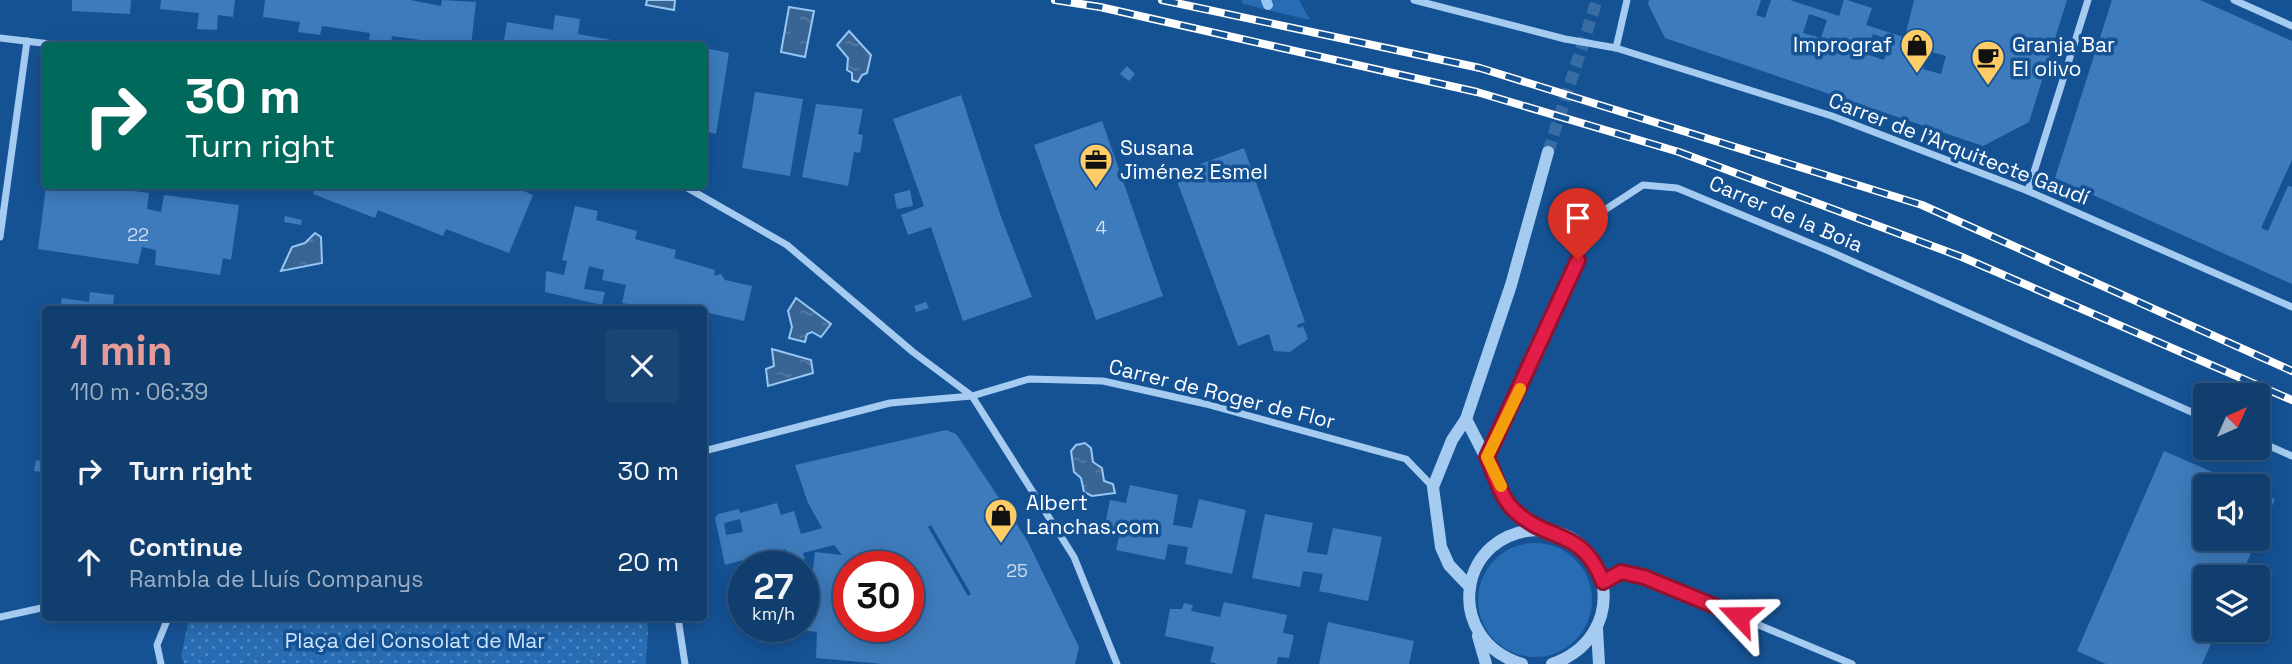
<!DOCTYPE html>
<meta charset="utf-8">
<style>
body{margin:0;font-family:"Space Grotesk",sans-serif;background:#194574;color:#f1f3f6;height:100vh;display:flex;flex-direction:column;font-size:26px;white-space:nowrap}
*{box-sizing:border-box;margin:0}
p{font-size:23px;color:#9caec3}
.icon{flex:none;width:38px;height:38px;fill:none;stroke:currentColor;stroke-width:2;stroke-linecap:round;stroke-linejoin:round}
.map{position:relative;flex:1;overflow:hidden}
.panel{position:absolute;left:42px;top:306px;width:665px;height:315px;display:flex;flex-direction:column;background:#103e6f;border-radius:7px;box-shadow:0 4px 18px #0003,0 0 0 2px #305782}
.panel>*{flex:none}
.hud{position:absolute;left:42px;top:42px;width:665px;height:147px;border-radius:7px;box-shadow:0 4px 18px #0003,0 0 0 2px #305782;background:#00695c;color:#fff;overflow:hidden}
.needle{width:46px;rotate:45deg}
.controls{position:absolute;left:2193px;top:383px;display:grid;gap:14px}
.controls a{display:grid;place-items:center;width:77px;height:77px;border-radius:7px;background:#103e6f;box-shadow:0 4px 18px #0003,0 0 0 2px #305782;font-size:35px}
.speed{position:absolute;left:728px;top:551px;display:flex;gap:14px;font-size:35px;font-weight:700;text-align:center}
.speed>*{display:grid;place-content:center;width:91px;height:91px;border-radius:50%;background:#103e6f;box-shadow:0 4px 18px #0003,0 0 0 2px #305782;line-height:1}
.speed small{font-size:18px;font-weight:400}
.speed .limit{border:10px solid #d22;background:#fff;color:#111}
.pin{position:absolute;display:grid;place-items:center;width:60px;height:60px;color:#fff;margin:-72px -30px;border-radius:50% 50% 50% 0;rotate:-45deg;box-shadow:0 0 7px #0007}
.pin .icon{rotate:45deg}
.me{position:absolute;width:77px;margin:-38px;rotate:293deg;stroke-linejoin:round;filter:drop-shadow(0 0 5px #0008)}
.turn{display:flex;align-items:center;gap:24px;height:147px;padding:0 28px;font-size:32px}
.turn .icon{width:91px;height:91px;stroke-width:2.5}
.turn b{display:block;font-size:49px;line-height:60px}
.round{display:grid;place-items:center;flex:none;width:74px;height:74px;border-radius:7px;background:#194574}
.head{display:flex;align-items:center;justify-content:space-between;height:119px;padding:0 28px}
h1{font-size:42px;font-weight:700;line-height:52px;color:#e69b98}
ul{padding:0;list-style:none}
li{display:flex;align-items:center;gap:21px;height:91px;padding:0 28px}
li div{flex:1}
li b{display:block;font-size:26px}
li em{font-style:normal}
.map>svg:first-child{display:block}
.green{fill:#286cb3}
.park{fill:url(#park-dots)}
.water{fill:url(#water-ripples);stroke:#97c6f4;stroke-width:2}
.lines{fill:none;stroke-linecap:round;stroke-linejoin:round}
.stream{stroke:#97c6f4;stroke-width:10}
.building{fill:#3e7bbc;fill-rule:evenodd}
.tertiary-tunnel{stroke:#386ca4;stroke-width:12;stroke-dasharray:12 6;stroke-linecap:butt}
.minor{stroke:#a5cbf1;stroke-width:7}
.tertiary{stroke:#a5cbf1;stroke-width:12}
.rail-casing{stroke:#fff;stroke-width:8}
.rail{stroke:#155294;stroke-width:5;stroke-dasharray:16;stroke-linecap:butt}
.route-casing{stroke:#92132f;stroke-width:18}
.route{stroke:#e11d48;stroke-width:12}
.slow{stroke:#f59e0b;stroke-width:12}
.labels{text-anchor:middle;stroke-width:7;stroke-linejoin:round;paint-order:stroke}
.number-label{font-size:18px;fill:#cfdeee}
.poi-label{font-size:21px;fill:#fff;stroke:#155294;text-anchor:start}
.street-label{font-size:21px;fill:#fff;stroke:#155294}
.park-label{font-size:21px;fill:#cce4fc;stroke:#155294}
</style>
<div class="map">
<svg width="2292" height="664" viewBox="0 0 2292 664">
<defs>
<pattern id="park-dots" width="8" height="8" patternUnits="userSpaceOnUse" patternTransform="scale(1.75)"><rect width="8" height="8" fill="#286cb3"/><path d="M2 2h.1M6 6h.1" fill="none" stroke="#5389c2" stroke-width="1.8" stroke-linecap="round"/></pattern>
<pattern id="water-ripples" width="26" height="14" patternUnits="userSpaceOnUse" patternTransform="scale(1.75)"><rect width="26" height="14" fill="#386494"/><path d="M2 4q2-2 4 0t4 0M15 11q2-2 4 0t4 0" fill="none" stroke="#567ba4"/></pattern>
</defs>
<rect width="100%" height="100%" fill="#155294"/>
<g class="green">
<path d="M1241,0h58l11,20 -67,-16z"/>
<circle cx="1535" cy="600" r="57"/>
</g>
<path class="park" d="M192,618h454l2,10 -2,36h-462l-3,-8 8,-37z"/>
<g class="water">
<path d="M647,0h28l-1,10 -28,-5z"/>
<path d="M789,7l25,4 -9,46 -24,-5z"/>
<path d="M849,31l22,24 -4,18 -5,2 -4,7 -6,-2v-7l-5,-3 1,-12 -11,-13z"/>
<path d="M315,233l6,4 1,26 -41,8 11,-24 13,-4z"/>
<path d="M796,298l35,26 -10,13 -9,-5 -5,2 -2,8 -16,-4 3,-11 -4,-16z"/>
<path d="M772,349l39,11 2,13 -45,13 -2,-17 8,-3z"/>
<path d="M1085,443l6,5 2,14 9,6 2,13 9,3 2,9 -23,3 -8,-4 -3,-14 -7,-6 -3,-21 5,-6z"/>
</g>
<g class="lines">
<path class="stream" d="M1266,0l2,5"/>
</g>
<g class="building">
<path d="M72,0h59l-1,14 -58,-3z"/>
<path d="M161,0h74l-2,17 -15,-2 -1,15 -20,-1 2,-16 -39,-4z"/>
<path d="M265,0h145l31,6 1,-6 34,2 -5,44h-37l1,-4 -43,-6 -1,9 -9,-1 -13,-2 1,-9 -48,-7 -2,9 -22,-3 2,-10 -37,-5z"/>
<path d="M1649,0h112l-5,15 9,3 6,-18h19l49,16 5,-16h3l25,8 -6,17 44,14 2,-5 -6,-1 8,-33h153l-38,122 -46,24 -318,-108 -17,-34zM1809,14l18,6 -6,18 -18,-5zM1873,34l18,6 -7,20 -18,-6zM1928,51l18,5 -5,18 -18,-5z"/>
<path d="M2112,0h88l92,41v119l-31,68 7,3 20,-45 4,1v97l-237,-106z"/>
<path d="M555,15l25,4 -2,15 39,7v5h-114l4,-24 46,8z"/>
<path d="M705,48l24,5 -13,81 -12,-3z"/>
<path d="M1127,66l8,8 -6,7 -9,-7z"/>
<path d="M755,92l48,7 -13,77 -48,-8z"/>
<path d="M961,95l39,119 32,83 -69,24 -32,-94 -23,8 -7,-20 23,-9 -31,-87z"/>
<path d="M816,104l47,5 -5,25 5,1 -3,18 -6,-1 -6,34 -46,-9z"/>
<path d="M1102,121l61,175 -67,24 -62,-175z"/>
<path d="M1244,148l61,174 -8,3 1,3 5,-2 5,13 -18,13 -16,-1 -5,-17 -31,12 -61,-165 -1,-8z"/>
<path d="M46,186h47l56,7 -2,16 14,3 3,-17 75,10 -8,55 -8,-2 -3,17 -65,-10 1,-15 -14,-3 -4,17 -100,-15z"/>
<path d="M316,186h202l-1,2 16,7 -24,58 -63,-24 -3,7 -65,-26 -3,8 -62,-24z"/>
<path d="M910,190l3,16 -16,3 -3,-15z"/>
<path d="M575,206l23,5 -2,9 41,11 -2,8 41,11 -2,8 41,12 -1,6 7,-2 4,6 27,6 -8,35 -35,-8 -4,17 -1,-20h-64v-4l-18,-3 4,-18 -24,-5 2,-10 -15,-4 -5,23 21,3 -3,13 -57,-13 1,-21 18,4 3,-14 -5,-1z"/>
<path d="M285,216l17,4 -1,5 -17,-3z"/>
<path d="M90,292l24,3 -1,15h-53l2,-12 27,4z"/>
<path d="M926,302l3,6 -13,4 -2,-6z"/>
<path d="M946,430l10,4 5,7 66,99 52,107 -4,17h-191l-68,-6 1,-26 -46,-6h32v-48h9l3,-26 27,3 -8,-10 -31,8 2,6 -16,5 -4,-15 -60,16 -10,-47 3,-4 21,-5 1,4 37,-10 4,12 13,-4 7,23 21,-6 -14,-25 -13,-38zM740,519l3,13 -17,3 -2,-12zM931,525l40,69 -3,2 -40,-69zM849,567h59v59h-59z"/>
<path d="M2164,451l81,35h-40v53h52l-17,39h-35v52h12l-15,34h-96l-29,-13z"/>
<path d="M36,460l10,2v21h-5l1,-11 -8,-1z"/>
<path d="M1130,485l48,10 -5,30 19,3 7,-29 47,11 -14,64 -47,-10 3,-17 -20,-3 -3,16 -49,-10 4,-17 -16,-3 6,-30 16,3z"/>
<path d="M2258,492l17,7 -17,40z"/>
<path d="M1265,514l48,9 -6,29 20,3 6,-27 49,9 -14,64 -49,-10 4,-17 -20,-3 -3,16 -48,-9z"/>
<path d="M741,587h3v39l-7,-1z"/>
<path d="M1224,602l63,13 -4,18 11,2 -5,23 -11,-1 -1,7h-59l-8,-2 4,-15 -49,-11 5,-27h12l2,-6 9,2 -2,6 29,6z"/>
<path d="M1328,622l86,19 -5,23h-90z"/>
</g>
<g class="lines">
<path class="tertiary-tunnel" d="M1548,152l49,-152"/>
<g class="minor">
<path d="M1414,0l151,39 51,9 216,68 196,75 264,116"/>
<path d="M2234,0l58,26"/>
<path d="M0,38l67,8"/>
<path d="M1616,48l11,-48"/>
<path d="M684,186l103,59 126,107 59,44 102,161 43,107"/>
<path d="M2028,191l60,-191"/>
<path d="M0,237l27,-196"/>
<path d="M2258,441l34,15"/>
<path d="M704,451l186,-48 82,-7 57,-17 74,2 103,23 200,55 27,28"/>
<path d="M1487,457l113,-244 43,-28 34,3 152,63 376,167"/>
<path d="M1603,582l18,-10 23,5 208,87"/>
<path d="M0,617l46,-10"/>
<path d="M678,618l7,46"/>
<path d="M161,664l-4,-19 11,-27"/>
</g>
<g class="tertiary">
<path d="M1466,419l45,88 32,23"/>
<path d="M1469,586l-20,-21 -8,-18 -8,-60 19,-47 14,-21 45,-134 37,-133"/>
<path d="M1597,629l2,35"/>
<path d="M1478,636l8,28"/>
<path d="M1522,664c-81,-25 -64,-135 19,-134 72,2 90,107 11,134"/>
</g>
<defs>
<g id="rail">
<path d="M1055,0l45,7 377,85 202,60 283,105 330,143"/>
<path d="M1162,0l318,68 442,137 370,166"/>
</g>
</defs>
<use href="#rail" class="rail-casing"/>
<use href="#rail" class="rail"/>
</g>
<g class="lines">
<defs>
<path id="route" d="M1578,260l-91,197c7,16 14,41 27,53 35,34 67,16 89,72l18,-10 23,5 95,39"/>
</defs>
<use href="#route" class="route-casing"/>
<use href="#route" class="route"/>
<path class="slow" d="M1501,486l-14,-29 33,-68"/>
</g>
<defs>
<symbol id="shop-pin" viewBox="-11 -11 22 30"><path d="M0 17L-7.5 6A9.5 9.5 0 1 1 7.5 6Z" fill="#ffcc65" stroke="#155294"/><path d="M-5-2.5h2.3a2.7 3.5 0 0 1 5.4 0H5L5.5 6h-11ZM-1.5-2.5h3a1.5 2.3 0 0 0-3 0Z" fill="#111"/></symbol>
<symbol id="cafe-pin" viewBox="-11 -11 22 30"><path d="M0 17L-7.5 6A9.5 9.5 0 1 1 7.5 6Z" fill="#ffcc65" stroke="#155294"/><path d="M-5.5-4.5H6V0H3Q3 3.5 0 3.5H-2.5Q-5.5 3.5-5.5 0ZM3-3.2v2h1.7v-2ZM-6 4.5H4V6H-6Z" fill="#111"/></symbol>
<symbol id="office-pin" viewBox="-11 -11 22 30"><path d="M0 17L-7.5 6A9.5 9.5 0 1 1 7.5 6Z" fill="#ffcc65" stroke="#155294"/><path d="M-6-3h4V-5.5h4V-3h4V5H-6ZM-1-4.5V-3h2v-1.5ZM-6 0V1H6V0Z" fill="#111"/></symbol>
</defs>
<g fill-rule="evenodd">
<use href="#shop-pin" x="1898" y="26" width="38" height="52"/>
<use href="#cafe-pin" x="1969" y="38" width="38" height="52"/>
<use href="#office-pin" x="1077" y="141" width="38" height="52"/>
<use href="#shop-pin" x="982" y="496" width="38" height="52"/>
</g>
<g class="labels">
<g class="number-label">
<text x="1101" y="234">4</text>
<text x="138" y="241">22</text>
<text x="1017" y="577">25</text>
</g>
<g class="poi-label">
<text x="1892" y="52" text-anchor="end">Imprograf</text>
<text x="2012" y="52">Granja Bar<tspan x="2012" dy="24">El olivo</tspan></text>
<text x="1120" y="155">Susana<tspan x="1120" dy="24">Jiménez Esmel</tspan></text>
<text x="1026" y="510">Albert<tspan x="1026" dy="24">Lanchas.com</tspan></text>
</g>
<g class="street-label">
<text transform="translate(1959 149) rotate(21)" y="7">Carrer de l'Arquitecte Gaudí</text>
<text transform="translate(1786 214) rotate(23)" y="7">Carrer de la Boia</text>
<text transform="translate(1222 394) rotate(14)" y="7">Carrer de Roger de Flor</text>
</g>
<g class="park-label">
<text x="415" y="648">Plaça del Consolat de Mar</text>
</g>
</g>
</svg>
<div class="controls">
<a><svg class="needle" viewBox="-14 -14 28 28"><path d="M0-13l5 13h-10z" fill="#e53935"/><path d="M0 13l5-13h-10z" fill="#9caec3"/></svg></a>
<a><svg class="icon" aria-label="sound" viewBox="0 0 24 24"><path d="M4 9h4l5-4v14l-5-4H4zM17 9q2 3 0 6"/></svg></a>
<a><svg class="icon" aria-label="layers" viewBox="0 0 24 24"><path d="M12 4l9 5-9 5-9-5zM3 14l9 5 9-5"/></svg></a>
</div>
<div class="speed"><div>27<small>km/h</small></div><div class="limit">30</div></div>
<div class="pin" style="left:1578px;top:260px;background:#d93025"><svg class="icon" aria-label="arrive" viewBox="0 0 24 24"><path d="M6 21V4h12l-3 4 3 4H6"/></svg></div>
<svg class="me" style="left:1739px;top:616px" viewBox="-20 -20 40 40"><path d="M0-17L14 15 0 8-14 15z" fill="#e11d48" stroke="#fff" stroke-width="4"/></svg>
<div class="hud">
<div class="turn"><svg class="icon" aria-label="right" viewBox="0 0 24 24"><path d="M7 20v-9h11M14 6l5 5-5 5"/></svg><div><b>30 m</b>Turn right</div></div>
</div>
<section class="panel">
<div class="head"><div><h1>1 min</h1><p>110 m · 06:39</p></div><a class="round"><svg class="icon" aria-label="close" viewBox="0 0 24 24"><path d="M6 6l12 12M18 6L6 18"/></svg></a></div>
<ul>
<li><svg class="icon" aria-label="right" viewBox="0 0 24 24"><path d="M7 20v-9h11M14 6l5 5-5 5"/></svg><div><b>Turn right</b></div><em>30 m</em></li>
<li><svg class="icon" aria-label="ahead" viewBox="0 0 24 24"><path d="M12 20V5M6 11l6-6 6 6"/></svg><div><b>Continue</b><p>Rambla de Lluís Companys</p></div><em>20 m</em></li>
</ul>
</section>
</div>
